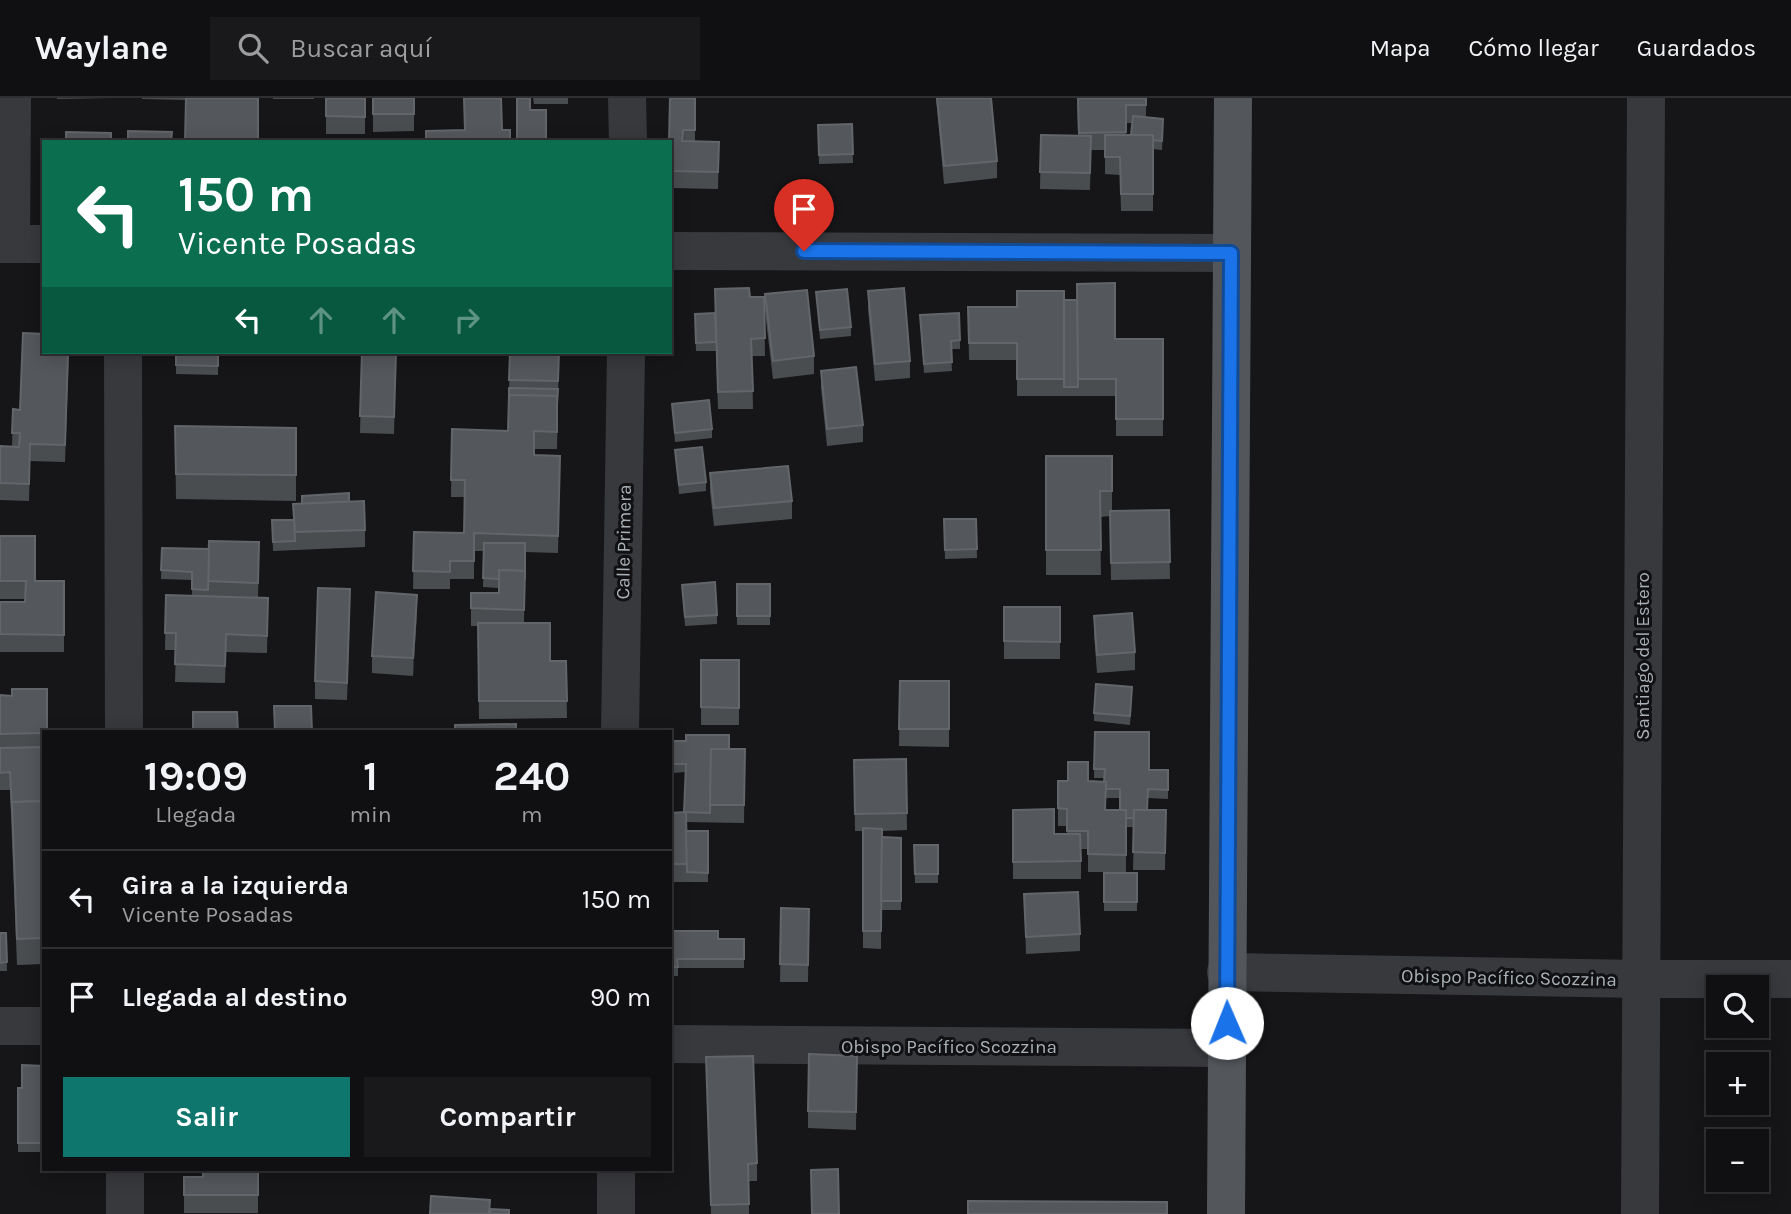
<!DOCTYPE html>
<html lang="es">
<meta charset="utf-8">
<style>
body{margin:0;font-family:Karla,sans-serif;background:#19191b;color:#f1f3f6;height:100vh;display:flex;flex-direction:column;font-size:26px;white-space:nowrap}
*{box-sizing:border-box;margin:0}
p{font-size:23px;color:#9c9d9f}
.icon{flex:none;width:38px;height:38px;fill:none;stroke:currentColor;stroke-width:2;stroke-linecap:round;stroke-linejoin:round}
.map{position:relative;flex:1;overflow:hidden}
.details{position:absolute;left:42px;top:632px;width:630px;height:441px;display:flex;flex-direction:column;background:#101012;border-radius:0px;box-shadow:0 4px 18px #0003,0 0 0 2px #303032}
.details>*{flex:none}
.hud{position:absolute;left:42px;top:42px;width:630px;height:214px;border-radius:0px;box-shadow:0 4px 18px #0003,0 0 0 2px #303032;background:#0b6e4f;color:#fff;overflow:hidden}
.buttons{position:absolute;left:1706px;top:877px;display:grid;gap:14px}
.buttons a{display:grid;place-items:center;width:63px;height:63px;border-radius:0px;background:#101012;box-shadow:0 4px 18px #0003,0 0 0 2px #303032;font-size:35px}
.pin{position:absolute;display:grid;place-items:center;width:60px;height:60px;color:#fff;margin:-72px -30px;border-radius:50% 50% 50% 0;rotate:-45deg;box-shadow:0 0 7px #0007}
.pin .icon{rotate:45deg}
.me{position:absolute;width:77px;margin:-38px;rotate:359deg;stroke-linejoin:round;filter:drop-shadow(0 0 5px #0008)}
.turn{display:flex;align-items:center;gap:24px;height:147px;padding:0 21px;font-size:32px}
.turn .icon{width:91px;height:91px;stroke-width:2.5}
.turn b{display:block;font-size:49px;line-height:60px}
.lanes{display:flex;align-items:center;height:66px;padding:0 21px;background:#0003;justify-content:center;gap:35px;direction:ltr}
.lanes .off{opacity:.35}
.eta{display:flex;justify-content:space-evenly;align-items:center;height:119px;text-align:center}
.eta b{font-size:42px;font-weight:700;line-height:49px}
.cta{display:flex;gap:14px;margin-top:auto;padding:14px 21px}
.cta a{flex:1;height:80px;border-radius:0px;background:#0f766e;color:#fff;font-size:28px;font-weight:700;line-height:80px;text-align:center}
.cta a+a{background:#19191b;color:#f1f3f6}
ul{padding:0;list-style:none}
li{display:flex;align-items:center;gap:21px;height:98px;padding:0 21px;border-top:2px solid #303032}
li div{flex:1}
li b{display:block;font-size:26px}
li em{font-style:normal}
header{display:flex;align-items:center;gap:42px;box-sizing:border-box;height:98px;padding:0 35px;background:#101012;border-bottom:2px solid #303032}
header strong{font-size:33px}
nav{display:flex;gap:38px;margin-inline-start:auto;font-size:24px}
.search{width:490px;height:63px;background:#19191b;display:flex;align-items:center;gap:18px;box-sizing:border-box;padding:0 24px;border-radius:0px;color:#9c9d9f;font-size:26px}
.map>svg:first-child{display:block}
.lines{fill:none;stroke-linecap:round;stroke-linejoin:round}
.minor{stroke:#37393d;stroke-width:38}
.major{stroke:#53575c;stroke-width:38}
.wall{fill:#4a4d50;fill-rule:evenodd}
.shaded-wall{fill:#313235}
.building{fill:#54575b;stroke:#626569;stroke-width:2}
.route-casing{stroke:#114b97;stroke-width:18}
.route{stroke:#1a73e8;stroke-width:12}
.labels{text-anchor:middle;stroke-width:6;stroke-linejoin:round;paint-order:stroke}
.street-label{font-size:19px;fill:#a9b1b7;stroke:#111113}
</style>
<header>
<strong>Waylane</strong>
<div class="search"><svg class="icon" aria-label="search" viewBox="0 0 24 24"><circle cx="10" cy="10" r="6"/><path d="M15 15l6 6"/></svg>Buscar aquí</div>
<nav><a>Mapa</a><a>Cómo llegar</a><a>Guardados</a></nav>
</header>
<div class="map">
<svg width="1791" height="1116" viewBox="0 0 1791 1116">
<rect width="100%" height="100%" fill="#161618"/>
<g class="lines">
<g class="minor">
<path d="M627,0l1,44"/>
<path d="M0,146h44"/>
<path d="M11,146l1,-146"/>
<path d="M670,153l561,2"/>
<path d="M123,254l1,380"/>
<path d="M620,634l6,-380"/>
<path d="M1226,874l414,7h151"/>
<path d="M0,928h44"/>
<path d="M670,946l558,4"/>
<path d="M616,1071v45"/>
<path d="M125,1116v-45"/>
<path d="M1640,1116l6,-1116"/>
</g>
<path class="major" d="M1226,1116l7,-1116"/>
</g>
<g class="wall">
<path d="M57,0h53l-53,1z"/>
<path d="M142,0h116l-72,2 -44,-1z"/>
<rect x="273" y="0" width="41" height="1"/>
<rect x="326" y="0" width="39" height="36"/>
<path d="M373,0h41v33l-41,1z"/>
<path d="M533,0h35v6h-34z"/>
<path d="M695,0v43l24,1 -1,47 -48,-1v-46z"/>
<path d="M936,0h55l6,63v17l-53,6z"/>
<path d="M1077,0h69v19l17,11 -1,22 -9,-1v62h-32l-1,-36 -15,-1v-24h-14l-1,40 -50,-1 1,-54 37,1zM1126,25h6l-1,12h-5z"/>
<path d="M852,26l1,39 -34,1 -1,-39z"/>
<path d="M868,193l42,70v17l-35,3 -7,-72z"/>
<path d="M816,194l35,35v9l-31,3z"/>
<path d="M765,196l49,62v18l-41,5 -8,-67z"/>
<path d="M750,199h14l1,59h-13l1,53h-35l-2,-58h-20l-1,-28z"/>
<path d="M1064,202l51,39h48v97h-47v-40h-99v-36h-48l-1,-53h49z"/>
<path d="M920,217l40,25v9h-9l1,22 -28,2z"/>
<path d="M69,254l-4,110 -35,-1 -1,40 -29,-1v-54l12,1 1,-38 7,1z"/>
<path d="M176,254h42v23l-42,-1z"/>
<path d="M263,254h47v1z"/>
<path d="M362,254h34l-2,82 -34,-1z"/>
<path d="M510,254h49l-2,97h-23v6l26,1 -2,97 -33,-1 -1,71 26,38h16l1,57 -88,1 -1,-93h-7v-33h28v-5l-16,-1 1,-36h-10v28h-24v10h-37l1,-57 50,1 1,-36h-14l1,-68 56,2z"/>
<path d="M821,273l42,54v17l-36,4 -6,-58z"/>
<path d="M672,306l40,25v9l-37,4z"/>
<path d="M175,328l121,2v73l-120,-2z"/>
<path d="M675,352l31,32v9l-27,3z"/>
<path d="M1046,358h66v55l57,-1 1,69 -59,1 -1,-64 -10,1 1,58h-55z"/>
<path d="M710,375l82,28v18l-78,7 -4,-35z"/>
<path d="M349,404l16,28v17l-92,4 -1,-31h21v-16z"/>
<path d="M944,421h32l1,39 -32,1z"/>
<path d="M0,438l35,45h29v71h-64v-50h25v-3h-25z"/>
<path d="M162,450l97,12 -1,37 10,1 -1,55 -41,-1 -1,31 -50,-1 1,-32h-11l1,-55h26v-15l-31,-1z"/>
<rect x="737" y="486" width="33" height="41"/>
<path d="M682,487l35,30v9l-32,2z"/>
<path d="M350,508l-3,94 -32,-1v-18z"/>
<rect x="1004" y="509" width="56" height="52"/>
<path d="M417,514l-4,64 -41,-3v-17z"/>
<path d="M1094,518l41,36v18l-38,3 -3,-39z"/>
<rect x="701" y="562" width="38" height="65"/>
<path d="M900,583h49v66l-50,-1z"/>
<path d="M0,597l44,37v232l-27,1 -7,-175h-10z"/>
<path d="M1132,598l-2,29 -36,-4v-8z"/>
<path d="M1095,634l54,38h19v29l-20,-1 -1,12h19l-1,60h-32l1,-43h-8v45h-38v-23h-7v30h-68v-69l41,24h13v-8h-9v-18l30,-26h16v-4h-10zM1106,700h14v12h-15z"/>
<path d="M672,643l57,8h16l-1,74 -58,-1v9h22v51h-38v-69l14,-1 2,-40 -15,1z"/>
<path d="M906,661l1,71 -25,1v6l19,1v72h-20v39l-18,-1v-117h-8l-1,-71z"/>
<path d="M914,747h24v38h-23z"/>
<rect x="1104" y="775" width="33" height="38"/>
<path d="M1024,796l56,40v17l-54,3z"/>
<path d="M781,810l28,1 -1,73h-28z"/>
<path d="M670,833l48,8h26v29h-66v8h-8z"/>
<path d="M0,835h6l1,38h-7z"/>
<path d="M857,958l-1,74 -48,-2v-17z"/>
<path d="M706,959l51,106v18h-8v33h-51h13z"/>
<path d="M44,968v86h-26v-64h4z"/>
<path d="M203,1071h64v3h-9v41h-74v-36h19z"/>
</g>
<path class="shaded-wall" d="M417,497v17l-4,64v-18z"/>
<g class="building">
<path d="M186,0h72v44h-73z"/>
<path d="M326,0h39v19l-39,-1z"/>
<rect x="373" y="0" width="41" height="16"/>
<path d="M464,0h37l1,32h8v12h-84v-11l39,-1z"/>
<path d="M517,0h13v12h16v32h-29z"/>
<path d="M670,0h25v32h-12l-1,11 37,1 -1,30 -48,-1v-29h-1z"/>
<path d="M937,0h54l6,63 -53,5z"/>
<path d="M1078,0h68v7h-20v27l-47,1z"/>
<path d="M1133,18l30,3 -1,22 -9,-1v-5h-22z"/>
<path d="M852,26l1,30 -34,1 -1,-30z"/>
<path d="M128,33l44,1 -1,10h-43z"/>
<path d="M66,34l45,1v9h-45z"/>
<path d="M1041,37l50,1 -1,37 -50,-1z"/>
<path d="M1105,37h48v59h-32l-1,-37h-15z"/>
<path d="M1115,185v56h48v80h-47v-40h-38l-1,-95z"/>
<path d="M749,190l1,9h14l1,41 -14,1 2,52 -35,1 -3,-103z"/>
<path d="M904,190l6,73 -35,3 -7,-73z"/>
<path d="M847,191l4,38 -31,3 -4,-38z"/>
<path d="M807,192l7,66 -41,5 -8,-67z"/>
<path d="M1017,193h47v88h-47v-36h-48l-1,-36h49z"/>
<path d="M1064,202h13l1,87h-14z"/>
<path d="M715,215l1,29 -20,1 -1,-29z"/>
<path d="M959,215l1,27 -9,1 1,21 -28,2 -4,-49z"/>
<path d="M23,235l21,1v18h24l-3,93 -35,-1 -1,40 -29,-1v-37l19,1 1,-14h-8l1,-24 7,1z"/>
<path d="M176,254h42v14l-42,-1z"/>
<path d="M362,254h34l-2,65 -34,-1z"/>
<path d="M510,254h49l-1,29 -49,-1z"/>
<path d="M856,269l7,58 -36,4 -6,-58z"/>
<path d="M509,290l49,1 -1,16v-9l-48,-1z"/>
<path d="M509,297l48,1v36l-23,-1v24l26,1 -2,80 -84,-3v28h-24v11l-37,-1 1,-39 50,1 1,-53h-14l1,-51 56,2z"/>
<path d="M709,302l3,29 -37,4 -3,-29z"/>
<path d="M175,328l121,2v47l-120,-1z"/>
<path d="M702,349l4,35 -27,3 -4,-35z"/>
<path d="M1046,358h66v35h-12l1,59h-55z"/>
<path d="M788,368l4,35 -78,7 -4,-35z"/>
<path d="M349,395v9l-47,2v-8z"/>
<path d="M364,403l1,29 -70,2 -2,-28z"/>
<path d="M1169,412l1,52 -59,1 -1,-52z"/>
<path d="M944,421h32l1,30 -32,1z"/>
<path d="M272,422h22l1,21 -22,1z"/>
<path d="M0,438h35v45h29v54l-64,-1v-32h25l1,-21h-26z"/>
<path d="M209,443l50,1 -1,41 -50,-2z"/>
<path d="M484,445h41v36v-8l-26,-1v9l-16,-1z"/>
<path d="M162,450l47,1 -1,41 -16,-1v-17l-31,-2z"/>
<path d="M499,472l26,1 -1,39 -53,-2v-15h28z"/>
<path d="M715,484l2,33 -32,2 -3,-32z"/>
<rect x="737" y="486" width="33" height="32"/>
<path d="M318,490l32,1 -3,94 -32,-2z"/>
<path d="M376,494l41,3 -4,63 -41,-2z"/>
<path d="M166,497l102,3 -1,38 -41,-2 -1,32 -50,-2 1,-31h-11z"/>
<path d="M1004,509h56v35l-56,-1z"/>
<path d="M1132,515l3,39 -38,3 -3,-39z"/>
<path d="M478,525h72v38h16l1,40h-88z"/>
<path d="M701,562h38v48l-38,-1z"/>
<path d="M900,583h49v48h-50z"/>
<path d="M1096,586l36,3 -2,29 -36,-3z"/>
<path d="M12,591h35v43h-3v1l-44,1v-39l12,1z"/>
<path d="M274,608h37l1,26h-37z"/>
<path d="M193,614h44l1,20h-45z"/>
<path d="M516,626v8h-61v-7z"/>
<rect x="378" y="632" width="34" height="2"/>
<path d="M1095,634h54v38h19v20l-20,-1 -1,21h-13v8h-8v-8h-6v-21h-14v-7h-2l1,-13h-11z"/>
<path d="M686,637h43v14h-18l-1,64 -26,-1 2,-48h-15l1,-23h14z"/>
<path d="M44,649v54l-32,1v7l-2,-37 -10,1v-25z"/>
<path d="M711,651h34l-1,56h-34z"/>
<path d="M906,661l1,54 -52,1 -1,-54z"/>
<path d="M1068,664h20v19l18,1 -1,28h21v45l-38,-1v-23h-21v-22l-9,-1v-27h10z"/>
<path d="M44,703v137l-27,1 -5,-137z"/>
<path d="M1054,711v25h26l1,27 -68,1v-52z"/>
<path d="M1134,712h32l-1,43 -32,-1z"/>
<path d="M686,714l1,52h-17v-51z"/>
<path d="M863,730l19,1 -1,102h-18z"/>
<path d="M686,733h22v42l-21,-1z"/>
<path d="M882,739l19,1v63h-20z"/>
<path d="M914,747h24v29h-23z"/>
<rect x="1104" y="775" width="33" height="29"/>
<path d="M1078,794l2,42 -54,3 -2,-43z"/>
<path d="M781,810l28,1 -1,56 -28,-1z"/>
<path d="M670,833h48v8h26v20h-67l1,8h-8z"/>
<path d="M0,835h6l1,29 -7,1z"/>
<path d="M809,956l48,2 -1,56 -48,-1z"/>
<path d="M753,958l4,107 -9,1 1,40 -38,1 -5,-148z"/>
<path d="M22,967l22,1v77h-26v-55h4z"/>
<path d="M203,1071h55v26h-74v-18h19z"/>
<path d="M838,1071l1,45h-27l-1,-44z"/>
<path d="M431,1098l59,4 -1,14h-59z"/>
<path d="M968,1103l199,1v12h-199z"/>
<path d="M490,1111l19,1v4h-19z"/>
</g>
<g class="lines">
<defs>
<path id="route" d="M804,153l427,2 -4,770"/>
</defs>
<use href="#route" class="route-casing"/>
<use href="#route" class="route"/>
</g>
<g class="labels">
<g class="street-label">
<text transform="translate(623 444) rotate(-89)" y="7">Calle Primera</text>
<text transform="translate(1642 558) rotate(-90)" y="7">Santiago del Estero</text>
<text transform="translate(1509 879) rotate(1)" y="7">Obispo Pacífico Scozzina</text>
<text x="949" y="955">Obispo Pacífico Scozzina</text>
</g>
</g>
</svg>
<div class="buttons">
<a><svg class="icon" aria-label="search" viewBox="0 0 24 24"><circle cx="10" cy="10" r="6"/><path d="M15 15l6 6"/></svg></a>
<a>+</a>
<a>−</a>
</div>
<div class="pin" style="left:804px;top:153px;background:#d93025"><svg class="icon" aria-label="arrive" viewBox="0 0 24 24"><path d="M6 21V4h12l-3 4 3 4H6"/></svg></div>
<svg class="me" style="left:1227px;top:925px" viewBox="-20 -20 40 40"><circle r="19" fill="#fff"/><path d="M0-13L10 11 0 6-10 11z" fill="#1a73e8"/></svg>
<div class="hud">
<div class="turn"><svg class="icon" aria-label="left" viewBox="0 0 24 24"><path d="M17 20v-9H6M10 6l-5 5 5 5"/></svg><div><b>150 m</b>Vicente Posadas</div></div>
<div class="lanes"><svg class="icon" aria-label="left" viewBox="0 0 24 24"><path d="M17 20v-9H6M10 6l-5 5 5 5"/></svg><svg class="icon off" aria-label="ahead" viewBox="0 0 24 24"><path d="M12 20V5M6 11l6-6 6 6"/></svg><svg class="icon off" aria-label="ahead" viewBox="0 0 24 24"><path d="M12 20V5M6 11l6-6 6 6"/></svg><svg class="icon off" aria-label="right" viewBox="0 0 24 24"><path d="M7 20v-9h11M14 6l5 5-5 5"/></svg></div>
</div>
<section class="details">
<div class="eta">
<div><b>19:09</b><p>Llegada</p></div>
<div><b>1</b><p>min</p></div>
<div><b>240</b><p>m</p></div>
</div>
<ul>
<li><svg class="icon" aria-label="left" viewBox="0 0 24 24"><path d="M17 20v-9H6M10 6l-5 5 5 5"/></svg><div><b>Gira a la izquierda</b><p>Vicente Posadas</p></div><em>150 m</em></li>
<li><svg class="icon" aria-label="arrive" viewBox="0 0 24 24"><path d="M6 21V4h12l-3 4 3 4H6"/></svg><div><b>Llegada al destino</b></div><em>90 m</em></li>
</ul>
<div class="cta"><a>Salir</a><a>Compartir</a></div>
</section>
</div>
